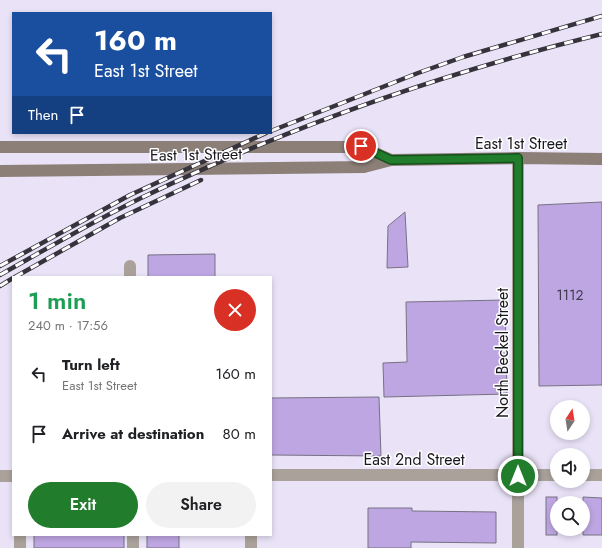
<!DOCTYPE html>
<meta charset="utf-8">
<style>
body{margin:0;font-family:Jost,sans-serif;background:#f2f2f2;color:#202124;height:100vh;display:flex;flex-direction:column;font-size:15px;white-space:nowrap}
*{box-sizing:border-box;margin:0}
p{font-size:13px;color:#757577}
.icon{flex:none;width:22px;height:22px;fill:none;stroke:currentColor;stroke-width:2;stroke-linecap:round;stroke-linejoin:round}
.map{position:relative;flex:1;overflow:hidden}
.details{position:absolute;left:12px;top:276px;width:260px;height:260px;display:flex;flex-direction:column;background:#fff;border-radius:0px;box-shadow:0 2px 6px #0003}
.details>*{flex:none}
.banner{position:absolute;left:12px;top:12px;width:260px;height:122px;border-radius:0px;box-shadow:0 2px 6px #0003;background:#1a4fa0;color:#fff;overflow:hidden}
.needle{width:26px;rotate:12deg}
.tools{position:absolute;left:550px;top:400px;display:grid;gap:8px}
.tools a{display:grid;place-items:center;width:40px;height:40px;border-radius:50%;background:#fff;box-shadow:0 2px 6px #0003;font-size:20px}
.pin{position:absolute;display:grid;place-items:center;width:34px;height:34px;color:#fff;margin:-17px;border:2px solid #fff;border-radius:50%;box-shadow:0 1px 4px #0007}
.me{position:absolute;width:44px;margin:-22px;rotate:0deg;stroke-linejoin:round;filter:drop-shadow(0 0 3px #0008)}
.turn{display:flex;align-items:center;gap:14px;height:84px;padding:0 16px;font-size:18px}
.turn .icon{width:52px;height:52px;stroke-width:2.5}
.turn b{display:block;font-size:28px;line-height:34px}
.then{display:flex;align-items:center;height:38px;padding:0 16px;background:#0003;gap:8px;font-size:15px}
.round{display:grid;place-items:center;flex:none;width:42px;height:42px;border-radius:21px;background:#f2f2f2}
.summary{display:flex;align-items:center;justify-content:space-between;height:68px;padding:0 16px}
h1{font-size:24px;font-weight:600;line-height:30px;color:#1e9e55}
.primary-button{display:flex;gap:8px;margin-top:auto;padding:8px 16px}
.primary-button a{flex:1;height:46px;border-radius:24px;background:#217c2c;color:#fff;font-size:16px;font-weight:600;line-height:46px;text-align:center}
.primary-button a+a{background:#f2f2f2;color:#202124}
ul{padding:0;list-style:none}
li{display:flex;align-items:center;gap:12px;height:60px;padding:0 16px}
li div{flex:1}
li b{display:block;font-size:15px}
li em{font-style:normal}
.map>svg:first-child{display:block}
.building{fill:#bea6e2;stroke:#777183}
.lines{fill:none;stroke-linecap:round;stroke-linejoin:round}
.street{stroke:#aaa19b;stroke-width:12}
.secondary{stroke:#8c7f77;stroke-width:12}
.rail-casing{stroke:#36333c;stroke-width:4.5}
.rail{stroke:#fff;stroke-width:3;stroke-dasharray:9;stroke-linecap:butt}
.route-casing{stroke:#15511d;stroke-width:10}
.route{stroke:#217c2c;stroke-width:7}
.labels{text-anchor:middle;stroke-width:3;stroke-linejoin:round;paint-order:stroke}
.number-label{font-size:14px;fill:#423b4f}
.street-label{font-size:16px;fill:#19171e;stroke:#fff}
</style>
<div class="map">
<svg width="602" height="548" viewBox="0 0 602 548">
<rect width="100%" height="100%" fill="#eae3f8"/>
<g class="building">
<path d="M602,202v183l-63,1 -1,-181z"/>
<path d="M405,212l3,55 -21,1 1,-42z"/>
<path d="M215,254v23h-67v-22z"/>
<path d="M505,300l2,94 -123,3 -1,-34 24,-1 -1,-60z"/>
<path d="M379,397l2,59 -110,-1v-57z"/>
<rect x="546" y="497" width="11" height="38"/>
<path d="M583,497l19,1v37h-19z"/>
<path d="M368,508h44v3l84,1v31l-85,-1v6h-43z"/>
<rect x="34" y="535" width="90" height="13"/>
<rect x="147" y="535" width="32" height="13"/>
</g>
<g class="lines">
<g class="street">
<path d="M518,158v390"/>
<path d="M130,266v11"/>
<path d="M271,475h286"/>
<path d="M583,475h19"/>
<path d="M0,476h13"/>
<path d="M20,535v13"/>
<path d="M133,535v13"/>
<path d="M251,548v-13"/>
</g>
<g class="secondary">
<path d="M0,147h361l30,13"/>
<path d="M0,171l364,-4 27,-7 127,-2 84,1"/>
</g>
<defs>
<g id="rail">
<path d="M271,131l147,-58 45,-16 139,-41"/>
<path d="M0,266l130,-71 136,-62"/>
<path d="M0,275c46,-26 92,-53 141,-77 147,-71 302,-125 461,-164"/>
<path d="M15,277l105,-59 81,-38"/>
<path d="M0,286l13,-8"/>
</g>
</defs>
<use href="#rail" class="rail-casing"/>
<use href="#rail" class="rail"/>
</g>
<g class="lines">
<defs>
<path id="route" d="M361,146l30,14 127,-2v318"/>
</defs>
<use href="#route" class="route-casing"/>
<use href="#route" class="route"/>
</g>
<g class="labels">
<g class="number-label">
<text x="570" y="300">1112</text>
</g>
<g class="street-label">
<text x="521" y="149">East 1st Street</text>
<text transform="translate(196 154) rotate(-1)" y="6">East 1st Street</text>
<text transform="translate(502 353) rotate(-90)" y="6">North Beckel Street</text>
<text x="414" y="465">East 2nd Street</text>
</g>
</g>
</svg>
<div class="tools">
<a><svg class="needle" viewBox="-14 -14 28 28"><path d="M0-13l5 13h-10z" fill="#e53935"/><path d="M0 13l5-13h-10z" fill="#757577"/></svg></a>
<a><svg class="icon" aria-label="sound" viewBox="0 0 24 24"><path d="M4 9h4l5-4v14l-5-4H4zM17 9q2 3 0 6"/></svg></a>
<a><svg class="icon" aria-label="search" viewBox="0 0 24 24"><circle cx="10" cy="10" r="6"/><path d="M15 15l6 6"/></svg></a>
</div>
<div class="pin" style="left:361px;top:146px;background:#d93025"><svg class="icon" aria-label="arrive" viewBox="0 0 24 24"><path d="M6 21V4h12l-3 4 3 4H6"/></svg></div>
<svg class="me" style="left:518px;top:476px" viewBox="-20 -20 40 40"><circle r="17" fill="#217c2c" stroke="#fff" stroke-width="3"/><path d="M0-11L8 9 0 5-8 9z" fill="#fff"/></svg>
<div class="banner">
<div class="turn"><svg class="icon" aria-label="left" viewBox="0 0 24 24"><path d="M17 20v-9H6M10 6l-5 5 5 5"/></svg><div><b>160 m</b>East 1st Street</div></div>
<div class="then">Then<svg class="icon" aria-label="arrive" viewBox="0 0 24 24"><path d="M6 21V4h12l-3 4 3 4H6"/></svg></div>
</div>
<section class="details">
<div class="summary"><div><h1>1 min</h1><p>240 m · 17:56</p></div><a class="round" style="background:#d93025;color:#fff"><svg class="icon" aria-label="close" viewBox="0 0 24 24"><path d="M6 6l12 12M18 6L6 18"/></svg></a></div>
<ul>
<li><svg class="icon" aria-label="left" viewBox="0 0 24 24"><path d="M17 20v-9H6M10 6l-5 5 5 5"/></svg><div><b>Turn left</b><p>East 1st Street</p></div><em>160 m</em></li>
<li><svg class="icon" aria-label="arrive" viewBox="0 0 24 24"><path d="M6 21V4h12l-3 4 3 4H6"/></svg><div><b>Arrive at destination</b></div><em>80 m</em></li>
</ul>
<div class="primary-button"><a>Exit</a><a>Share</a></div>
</section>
</div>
